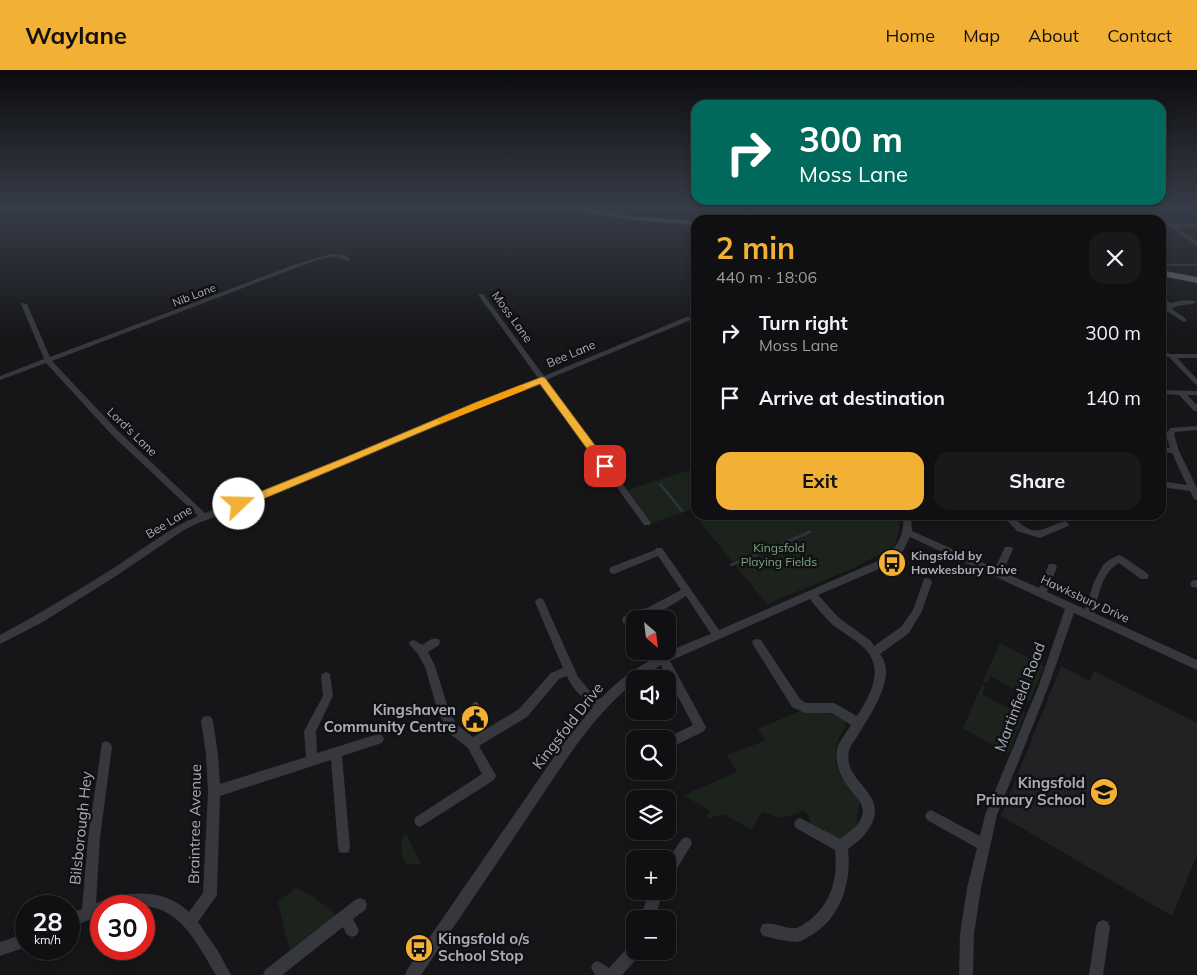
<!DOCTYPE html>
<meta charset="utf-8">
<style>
body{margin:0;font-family:Mulish,sans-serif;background:#19191b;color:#f1f3f6;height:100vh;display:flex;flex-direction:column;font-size:19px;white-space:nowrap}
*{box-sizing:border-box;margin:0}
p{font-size:16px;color:#9c9d9f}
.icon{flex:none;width:28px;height:28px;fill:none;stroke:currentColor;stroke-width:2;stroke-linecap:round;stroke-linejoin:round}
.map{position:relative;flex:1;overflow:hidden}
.details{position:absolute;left:691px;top:145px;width:475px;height:305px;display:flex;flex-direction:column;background:#101012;border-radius:15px;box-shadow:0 2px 8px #0003,0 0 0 1px #303032}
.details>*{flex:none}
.top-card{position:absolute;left:691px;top:30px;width:475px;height:105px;border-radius:15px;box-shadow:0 2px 8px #0003,0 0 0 1px #303032;background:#00695c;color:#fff;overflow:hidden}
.needle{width:32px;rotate:152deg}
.tools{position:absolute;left:626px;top:540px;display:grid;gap:10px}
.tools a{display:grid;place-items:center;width:50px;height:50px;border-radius:10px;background:#101012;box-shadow:0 2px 8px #0003,0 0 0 1px #303032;font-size:25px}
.speed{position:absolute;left:15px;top:825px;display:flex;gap:10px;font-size:25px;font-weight:700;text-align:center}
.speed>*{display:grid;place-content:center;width:65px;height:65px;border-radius:50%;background:#101012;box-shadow:0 2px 8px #0003,0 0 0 1px #303032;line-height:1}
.speed small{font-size:12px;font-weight:400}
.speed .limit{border:8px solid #d22;background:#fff;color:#111}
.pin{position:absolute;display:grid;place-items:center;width:42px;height:42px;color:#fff;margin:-21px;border-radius:10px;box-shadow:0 2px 8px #0006}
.me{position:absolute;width:55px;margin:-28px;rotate:69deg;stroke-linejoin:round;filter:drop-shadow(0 0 4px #0008)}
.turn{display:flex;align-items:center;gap:18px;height:105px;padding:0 25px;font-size:22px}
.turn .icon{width:65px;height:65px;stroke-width:2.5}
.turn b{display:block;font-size:35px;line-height:42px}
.round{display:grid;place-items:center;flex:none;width:52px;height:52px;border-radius:15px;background:#19191b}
.head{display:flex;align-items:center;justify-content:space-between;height:85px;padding:0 25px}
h1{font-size:30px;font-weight:700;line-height:38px;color:#f2b134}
.button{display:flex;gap:10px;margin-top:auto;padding:10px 25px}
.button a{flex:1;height:58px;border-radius:15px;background:#f2b134;color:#111;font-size:20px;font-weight:700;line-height:58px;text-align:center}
.button a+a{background:#19191b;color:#f1f3f6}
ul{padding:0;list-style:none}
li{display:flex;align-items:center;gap:15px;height:65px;padding:0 25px}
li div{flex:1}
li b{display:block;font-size:19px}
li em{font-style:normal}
header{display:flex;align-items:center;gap:30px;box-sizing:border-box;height:70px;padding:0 25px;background:#f2b134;color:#111}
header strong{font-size:24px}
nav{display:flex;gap:28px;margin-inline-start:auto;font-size:18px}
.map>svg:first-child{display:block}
.built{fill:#222225}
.green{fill:#1c231d}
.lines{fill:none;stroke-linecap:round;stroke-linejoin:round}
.stream-far1{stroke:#2c353c;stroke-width:2}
.stream{stroke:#2c353c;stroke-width:2.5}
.minor{fill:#37383d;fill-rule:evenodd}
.tertiary{fill:#37383d;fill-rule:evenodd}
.trunk{fill:#5b5e65;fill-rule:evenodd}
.wall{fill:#323236}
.shaded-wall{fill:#212124}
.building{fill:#3f3f44;stroke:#4f5156}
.route{fill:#f2b134;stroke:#9d7322}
.slow{fill:#f59e0b}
.labels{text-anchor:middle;stroke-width:5;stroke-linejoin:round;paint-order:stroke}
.far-street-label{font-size:11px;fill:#a8adb8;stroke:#111113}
.street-label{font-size:12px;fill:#a8adb8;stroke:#111113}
.park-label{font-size:12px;fill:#7fa381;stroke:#111113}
.poi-label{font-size:12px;font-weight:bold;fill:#a8adb8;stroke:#111113;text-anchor:start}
.near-street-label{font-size:15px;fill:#a8adb8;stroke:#111113}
.near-poi-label{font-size:15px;font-weight:bold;fill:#a8adb8;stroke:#111113;text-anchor:end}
</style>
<header>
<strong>Waylane</strong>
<nav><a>Home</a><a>Map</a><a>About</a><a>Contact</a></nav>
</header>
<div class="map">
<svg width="1197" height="905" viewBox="0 0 1197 905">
<rect width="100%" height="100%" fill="#161618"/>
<path class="built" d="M1061,596l29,15 4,-10 103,52v132l-25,61 -171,-100z"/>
<g class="green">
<path d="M696,398v47h203l1,12 -6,20 -43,22 -84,35 -77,-94 -38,13 -24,-33z"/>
<path d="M1000,573l44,23 -14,35 -12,-2 2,-6 -30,-17 -3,7 -4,-2z"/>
<path d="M982,615l3,1 -3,8 31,17 3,-6 9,8 -17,41 -45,-26z"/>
<path d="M800,641l37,4 7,4 2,7c-12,15 -15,37 -3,54 5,6 12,11 15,18 4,9 -3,17 -1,26l-12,14 -7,1 -28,-16 -1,-8 -5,-4 -23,7 -19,-6 -11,18 -27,-16 -15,4 -2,-1 3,-6 -26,-16 53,-23 -10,-17 38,-14 -7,-12z"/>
<path d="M406,764l15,30h-13l-5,-4 -2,-19z"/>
<path d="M296,818l15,7 25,20 -46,35 -12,-48z"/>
</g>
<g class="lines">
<g class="stream-far1">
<path d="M728,139l54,11"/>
<path d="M1161,195h36"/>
<path d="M660,414l7,8"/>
</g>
<g class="stream">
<path d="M666,421l16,20"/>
<path d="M731,495l79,-33"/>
</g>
<g class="minor">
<path d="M331,184l14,1 5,4 -3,2c-16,-8 -28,-1 -44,4l-251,96 66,70 87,82 76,-28 257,-107 -59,-82v-2h4l61,82 140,-58 12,-3v4l-8,2 -142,59 104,141 1,2 -1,2h-6l-103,-143 -254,107 -91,35 -12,6 -68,46 -75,47 -41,21v-9c37,-20 74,-42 109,-64 30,-19 57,-41 89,-55l-86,-81 -66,-72 -46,17v-4l44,-17 -23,-55 1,-1 5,1 23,53 249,-94z"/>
<path d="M1161,229l11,4c6,-3 19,-4 25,-1 -8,5 -16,0 -25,7l14,10v2l-2,1 -17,-11 -6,1v-4l7,-2 -7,-3z"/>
<path d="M1161,281l10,3h26v4h-20l20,21v6l-2,-1 -26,-27 -8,-2z"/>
<path d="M1161,320l36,1v4h-10l10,10v6h-3l-15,-16 -18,-1z"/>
<path d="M1197,356v4l-22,2 -1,2 5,17 18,37v12l-3,-1 -4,-8 -29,-4v-6l26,4 -15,-32 -11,-1v-6l9,2 -4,-14 4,-6z"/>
<path d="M903,445h8l1,16 83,37 10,-21h6l2,2 -10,23 36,16 10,-24h6l2,3 -10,25 38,17 9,-27 9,-17 6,-5 10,-5 3,1 25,17 2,3 -2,3h-6l-22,-16c-18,10 -20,33 -25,50l103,47v10l-123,-57 -25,72 -52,130 -16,73 -7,46 -1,41h-14l1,-41 7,-46 10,-40 -50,-28 -2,-4 2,-4 4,-2 49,26 5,-21 54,-130 26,-76 -155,-72 -7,14 -17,15 -68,29 21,23 32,23 3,5 27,-19 12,-17 11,-31 3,-1 3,1 2,3 -10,29 -13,22 -29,21c2,3 4,6 5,10 6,21 -16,53 -27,71 -3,5 -8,11 -9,16 -8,33 48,43 16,83 -4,6 -11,10 -17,15 4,32 -7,70 -38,87 -4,2 -9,6 -14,6 -8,0 -26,-4 -34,-7l-2,-5 2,-5c11,-5 23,5 34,3 5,-1 10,-6 14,-8 22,-18 28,-43 25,-70l-39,-22 -2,-4 2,-4 4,-2 4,2 36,19c5,-4 11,-8 16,-13 18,-20 -5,-31 -13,-47 -5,-8 -8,-20 -6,-30 2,-8 10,-17 14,-24l-19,-12h-27l-13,-6 -40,-64 1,-3 4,-1 4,1 39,59 6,4h28l23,13c14,-22 29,-49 5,-70 -9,-8 -19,-13 -29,-21 -8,-7 -16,-17 -23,-26l-140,62 36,66 -2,4 -32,16 -4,1v-9h-3l28,-14 -32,-60 -22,14h-4v3c-46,36 -75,88 -108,136 -35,53 -71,105 -106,157h-16l2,-5 156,-226 30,-37c-10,-9 -21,-18 -26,-31l-8,3 -32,38 -48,29 15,26 2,4 -2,4 -74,47 -4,-2 -2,-4 2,-4 66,-43 -14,-26 -19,-15 -11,-21 -13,-45 -7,-13 -9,-10 1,-3 4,-1 8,5c6,-4 10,-8 17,-6l1,3 -1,3 -11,7 7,14 14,45 8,14 16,12 46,-28 32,-36 12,-5 -28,-66 2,-3 3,-1 3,1 35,78 11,13 11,9c11,-11 23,-22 36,-30 23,-15 50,-25 75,-35l-25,-38c-15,9 -34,23 -51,23v2l-8,3 -4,-1 -1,-3 1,-3 26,-10 32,-17 -23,-34 -44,18 -3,-1 -2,-3 2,-3 44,-17 1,-2h6l57,82 161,-70c17,-11 25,-24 23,-45z"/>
<path d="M1002,445h9c25,24 26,15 54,6l4,3 -1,2 -28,12 -23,-7z"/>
<path d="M1195,510h2v8l-5,-1 -2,-3 2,-3z"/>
<path d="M326,602l4,2 3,22 -17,35 1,22 61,-19 4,1 2,4 -2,4 -40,13 8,91 -1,5 -5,1 -5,-1 -1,-5 -7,-87 -111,36 -3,99 -19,27 20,29 13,24h-15c-16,-26 -32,-62 -65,-68 -15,-3 -34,-1 -50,-1v9l-32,13v-14l13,-5 6,-71 14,-95 4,-2 4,2 2,4 -12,91 -4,65c31,-12 67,-16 93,9l14,-19 5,-101 -2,-38 -5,-33 2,-4 4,-1 4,1 2,4 5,33 2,30 86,-27 -2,-26 19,-35 -2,-19 1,-3z"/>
<path d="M686,767l4,2 2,4 -2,4 -17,28 -5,1v-17l14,-20z"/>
<path d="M649,821h14l-6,20 2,8h-14l-2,-8z"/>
<path d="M360,828l5,2 2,5 -2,5 -12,9 6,11 -2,5 -5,2 -5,-2 -4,-8 -61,48h-19l2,-5 90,-70z"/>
<path d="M1103,850l5,2 2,5 -7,48h-14l7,-48 2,-5z"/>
<path d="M26,863v14l-26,9v-14z"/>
<path d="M635,873v8h6l-1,4 -18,20h-27l-4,-7 2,-5 5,-2 11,7 21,-23z"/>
</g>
<path class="tertiary" d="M1144,139h7l22,15h24v4h-19l19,13v5z"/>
<g class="trunk">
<path d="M567,139h22l43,7 64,5v4l-64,-5z"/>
<path d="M1161,200l36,7v6l-36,-7z"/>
</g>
</g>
<path class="wall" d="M461,644l26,5 -15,12 -9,-11z"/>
<path class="shaded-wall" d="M485,643l2,6 -15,12 -2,-6z"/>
<path class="building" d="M476,632l9,11 -15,12 -9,-11z"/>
<linearGradient id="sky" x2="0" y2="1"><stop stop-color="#0c0c0d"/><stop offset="0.52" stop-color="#363c48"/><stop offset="1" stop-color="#363c48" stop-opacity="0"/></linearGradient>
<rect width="1197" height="266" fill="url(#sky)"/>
<path class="route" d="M542,307l3,1 63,85 2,3 -2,2h-7l-61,-84c-100,38 -198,83 -297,123h-8l-2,-3 2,-2 109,-44 133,-56z"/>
<path class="slow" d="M521,315l5,3 -1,2 -81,32 -3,1 -5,-3z"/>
<defs>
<symbol id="bus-disc" viewBox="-11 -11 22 22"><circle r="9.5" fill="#f2b134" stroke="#111113"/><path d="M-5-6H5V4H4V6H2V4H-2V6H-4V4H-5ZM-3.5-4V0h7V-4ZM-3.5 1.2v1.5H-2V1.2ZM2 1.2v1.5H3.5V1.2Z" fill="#111"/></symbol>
<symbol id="civic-disc" viewBox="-11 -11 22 22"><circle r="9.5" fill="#f2b134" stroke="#111113"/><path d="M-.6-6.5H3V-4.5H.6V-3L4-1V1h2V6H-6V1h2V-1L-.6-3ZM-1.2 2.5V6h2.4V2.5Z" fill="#111"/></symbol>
<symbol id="school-disc" viewBox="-11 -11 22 22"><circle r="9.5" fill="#f2b134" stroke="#111113"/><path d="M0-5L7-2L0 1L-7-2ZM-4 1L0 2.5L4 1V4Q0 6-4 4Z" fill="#111"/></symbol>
</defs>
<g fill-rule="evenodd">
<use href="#bus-disc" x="876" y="477" width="32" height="32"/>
<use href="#civic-disc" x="459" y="633" width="32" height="32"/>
<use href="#school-disc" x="1088" y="706" width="32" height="32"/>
<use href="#bus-disc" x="403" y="862" width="32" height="32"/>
</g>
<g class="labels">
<g class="far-street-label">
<text transform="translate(194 225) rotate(-21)" y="4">Nib Lane</text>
</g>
<g class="street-label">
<text transform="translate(512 247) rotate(54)" y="4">Moss Lane</text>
<text transform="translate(571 284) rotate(-23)" y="4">Bee Lane</text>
<text transform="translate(132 362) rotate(44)" y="4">Lord's Lane</text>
<text transform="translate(169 452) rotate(-31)" y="4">Bee Lane</text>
<text transform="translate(1085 529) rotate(25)" y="4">Hawksbury Drive</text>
</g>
<g class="park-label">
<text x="779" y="482">Kingsfold<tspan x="779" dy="14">Playing Fields</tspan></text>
</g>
<g class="poi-label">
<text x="911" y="490">Kingsfold by<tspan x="911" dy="14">Hawkesbury Drive</tspan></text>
</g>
<g class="near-street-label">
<text transform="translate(1020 627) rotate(-69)" y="5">Martinfield Road</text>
<text transform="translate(568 656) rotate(-52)" y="5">Kingsfold Drive</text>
<text transform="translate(195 754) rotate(-89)" y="5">Braintree Avenue</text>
<text transform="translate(81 758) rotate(-84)" y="5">Bilsborough Hey</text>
</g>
<g class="near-poi-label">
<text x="456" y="645">Kingshaven<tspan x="456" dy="17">Community Centre</tspan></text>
<text x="1085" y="718">Kingsfold<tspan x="1085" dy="17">Primary School</tspan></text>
<text x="438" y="874" text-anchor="start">Kingsfold o/s<tspan x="438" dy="17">School Stop</tspan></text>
</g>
</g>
</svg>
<div class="tools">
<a><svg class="needle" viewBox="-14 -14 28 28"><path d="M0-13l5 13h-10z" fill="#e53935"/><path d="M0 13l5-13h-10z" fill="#9c9d9f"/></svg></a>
<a><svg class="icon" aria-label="sound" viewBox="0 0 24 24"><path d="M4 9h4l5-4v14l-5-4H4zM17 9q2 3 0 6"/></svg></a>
<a><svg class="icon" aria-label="search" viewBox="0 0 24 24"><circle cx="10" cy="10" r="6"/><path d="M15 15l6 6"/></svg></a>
<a><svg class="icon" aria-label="layers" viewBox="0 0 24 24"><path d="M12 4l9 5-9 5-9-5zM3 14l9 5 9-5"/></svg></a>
<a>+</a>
<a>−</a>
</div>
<div class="speed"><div>28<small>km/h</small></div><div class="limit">30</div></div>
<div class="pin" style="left:605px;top:396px;background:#d93025"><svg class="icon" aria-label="arrive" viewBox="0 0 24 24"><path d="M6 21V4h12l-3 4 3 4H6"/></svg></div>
<svg class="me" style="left:239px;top:434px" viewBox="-20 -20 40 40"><circle r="19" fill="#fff"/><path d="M0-13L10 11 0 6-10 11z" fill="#f2b134"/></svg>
<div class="top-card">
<div class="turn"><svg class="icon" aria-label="right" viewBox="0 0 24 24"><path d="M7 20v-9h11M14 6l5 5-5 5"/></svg><div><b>300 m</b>Moss Lane</div></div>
</div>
<section class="details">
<div class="head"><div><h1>2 min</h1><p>440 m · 18:06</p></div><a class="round"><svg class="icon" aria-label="close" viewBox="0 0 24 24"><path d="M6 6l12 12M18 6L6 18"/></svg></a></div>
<ul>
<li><svg class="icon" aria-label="right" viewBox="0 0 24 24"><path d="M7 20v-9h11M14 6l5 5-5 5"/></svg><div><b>Turn right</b><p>Moss Lane</p></div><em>300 m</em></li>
<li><svg class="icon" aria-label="arrive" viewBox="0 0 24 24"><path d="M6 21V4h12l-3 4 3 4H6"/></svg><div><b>Arrive at destination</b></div><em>140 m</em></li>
</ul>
<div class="button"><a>Exit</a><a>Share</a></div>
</section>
</div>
